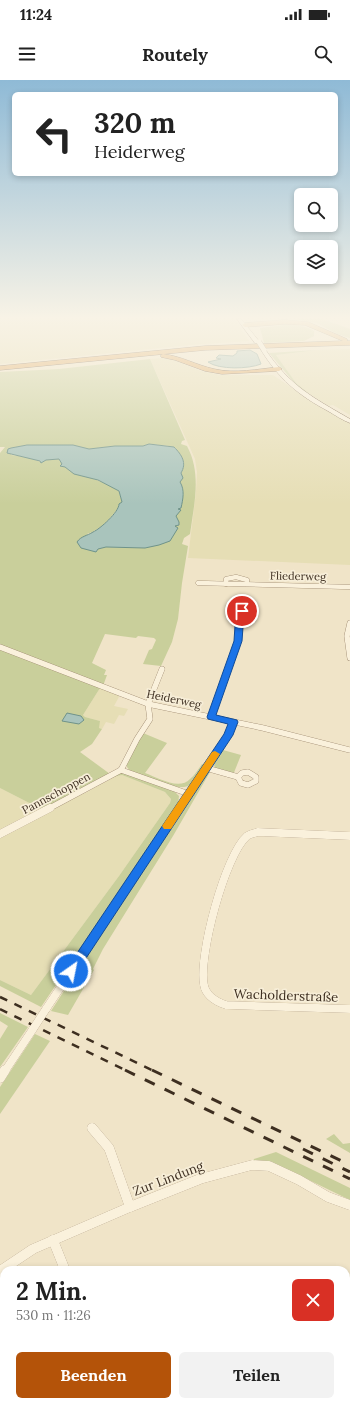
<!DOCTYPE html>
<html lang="de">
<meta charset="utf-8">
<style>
body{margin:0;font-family:Lora,serif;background:#f2f2f2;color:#222;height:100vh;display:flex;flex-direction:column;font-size:15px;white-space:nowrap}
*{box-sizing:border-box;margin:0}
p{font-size:13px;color:#767676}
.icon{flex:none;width:22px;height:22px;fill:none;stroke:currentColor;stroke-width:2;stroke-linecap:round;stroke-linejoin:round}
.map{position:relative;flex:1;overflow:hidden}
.panel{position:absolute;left:0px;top:1186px;width:350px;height:140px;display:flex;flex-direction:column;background:#fff;border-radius:12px 12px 0 0;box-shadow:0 2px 6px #0003}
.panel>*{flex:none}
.top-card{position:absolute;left:12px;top:12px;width:326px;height:84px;border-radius:6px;box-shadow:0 2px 6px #0003;background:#fff;color:#222;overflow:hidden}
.controls{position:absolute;left:294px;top:108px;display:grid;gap:8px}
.controls a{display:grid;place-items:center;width:44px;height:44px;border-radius:6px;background:#fff;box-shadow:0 2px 6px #0003;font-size:20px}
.pin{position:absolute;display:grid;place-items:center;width:34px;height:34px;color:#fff;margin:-17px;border:2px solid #fff;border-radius:50%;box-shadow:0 1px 4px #0007}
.me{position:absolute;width:44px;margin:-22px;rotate:33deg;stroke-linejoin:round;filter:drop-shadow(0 0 3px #0008)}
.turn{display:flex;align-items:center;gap:14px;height:84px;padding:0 16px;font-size:18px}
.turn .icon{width:52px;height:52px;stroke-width:2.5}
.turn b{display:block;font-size:28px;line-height:34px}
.round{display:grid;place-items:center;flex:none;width:42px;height:42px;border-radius:6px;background:#f2f2f2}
.head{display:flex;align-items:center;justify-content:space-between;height:68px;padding:0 16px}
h1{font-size:24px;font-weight:700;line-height:30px}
.primary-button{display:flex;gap:8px;margin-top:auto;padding:8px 16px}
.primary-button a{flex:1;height:46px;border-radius:6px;background:#b45309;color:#fff;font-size:16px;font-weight:700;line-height:46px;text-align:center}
.primary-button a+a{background:#f2f2f2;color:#222}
.status{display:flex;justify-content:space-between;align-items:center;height:28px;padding:0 20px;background:#fff;direction:ltr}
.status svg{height:11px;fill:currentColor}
header{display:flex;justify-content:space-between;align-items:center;height:52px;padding:0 16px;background:#fff;font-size:18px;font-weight:700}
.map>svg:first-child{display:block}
.farmland{fill:#e6deb5}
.green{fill:#c9cf9b;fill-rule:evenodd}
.water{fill:#a9c4bc;stroke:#6f938a}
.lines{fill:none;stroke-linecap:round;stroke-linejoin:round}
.street-far3-casing{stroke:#8d765c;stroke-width:5}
.street-far2-casing{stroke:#8d765c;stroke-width:6}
.street-far1-casing{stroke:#8d765c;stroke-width:8}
.street-casing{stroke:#8d765c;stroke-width:10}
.secondary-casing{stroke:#6f573f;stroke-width:1}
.highway-casing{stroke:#5b4430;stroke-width:1}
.street-far3{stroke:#faf1dc;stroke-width:4.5}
.street-far2{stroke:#faf1dc;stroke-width:5.5}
.street-far1{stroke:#faf1dc;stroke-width:8}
.street{stroke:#faf1dc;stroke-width:10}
.secondary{fill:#faf1dc;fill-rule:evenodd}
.highway{fill:#e0a458;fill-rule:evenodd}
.rail-far1{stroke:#3d2e20;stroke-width:2.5;stroke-dasharray:8 8;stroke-linecap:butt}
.rail{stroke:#3d2e20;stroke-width:3;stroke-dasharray:11 11;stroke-linecap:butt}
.street-bridge-casing{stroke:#8d765c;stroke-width:8;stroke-linecap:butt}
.secondary-bridge-casing{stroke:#6f573f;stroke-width:5.5;stroke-linecap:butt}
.street-bridge{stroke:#faf1dc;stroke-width:8}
.secondary-bridge{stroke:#faf1dc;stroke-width:5}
.route{fill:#1a73e8;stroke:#114b97}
.slow{fill:#f59e0b}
.labels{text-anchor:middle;stroke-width:3.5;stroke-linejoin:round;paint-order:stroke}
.street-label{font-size:11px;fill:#3d2e20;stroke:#f7eed8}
.near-street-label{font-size:13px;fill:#3d2e20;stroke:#f7eed8}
</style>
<div class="status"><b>11:24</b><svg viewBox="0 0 49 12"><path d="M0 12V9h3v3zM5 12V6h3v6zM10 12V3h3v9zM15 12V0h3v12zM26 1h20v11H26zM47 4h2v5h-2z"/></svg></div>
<header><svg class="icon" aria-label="menu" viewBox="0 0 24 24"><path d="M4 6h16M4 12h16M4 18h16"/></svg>Routely<svg class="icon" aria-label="search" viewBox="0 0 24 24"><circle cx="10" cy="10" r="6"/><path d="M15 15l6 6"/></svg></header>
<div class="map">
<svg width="350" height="1326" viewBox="0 0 350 1326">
<rect width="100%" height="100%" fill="#f0e4c8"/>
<g class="farmland">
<path d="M0,239h235l14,22 -58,4 -191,19z"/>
<path d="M350,269v66l-17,-10 -5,1 -26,-17 -6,-6 -20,-28 41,-5z"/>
<path d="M162,278l12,2 27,11 19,4h53l31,21 46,26v143l-162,-7 8,-66 1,-20 -2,-13 -45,-100z"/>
<path d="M100,608l20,7 -6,11 14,3 -4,7 -5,-1 -5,9 -8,-2 -4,7 -4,-1 2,-7 -15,-4 -2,-2z"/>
<path d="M122,695l43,17 6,7 -1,4 -51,73 -88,119 -31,-15v-144l62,-33 25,-11 29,-16z"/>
<path d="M0,708l43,22 -43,22z"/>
</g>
<g class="green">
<path d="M294,239h28l28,10v9l-13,-4 -20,-11z"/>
<path d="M284,245c11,0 20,0 30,6v5l-10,5 -40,2 -4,-15z"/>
<path d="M317,270l-41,5 20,28 17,14 -16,-11 -28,-33z"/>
<path d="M150,279l35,81 -3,1 -1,3 6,2c15,28 7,58 3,88l-6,4 -2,6 6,2 -6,37 -4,36 -6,23 -11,24 -18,-2 6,-14 3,-1 4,-9 -2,-2 -16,-2 -2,2 -31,-4 -13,29 14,7 -2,5h3l-4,11 -103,-40v-193l5,-6h-5v-75l59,-3zM149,364l20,2 15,16c0,7 -4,13 -4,20 0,7 3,13 2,20 -7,9 -9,27 -13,39l-24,7 -39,-1 -8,2 -11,-15c15,-5 26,-18 35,-32l-3,-11c-6,-4 -13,-8 -20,-10 -16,-7 -29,-6 -40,-22l-13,1 -5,2 -14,-5 -16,-2v-7l16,-3h46l16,4 26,-3h28z"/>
<path d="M0,568l100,40 -17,27 2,2 15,4 -1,7 3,1 -10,15 -12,8 30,22 -67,36 -43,-22z"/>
<path d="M143,653l24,10 -22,30c12,4 34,18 45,6 5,-4 8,-10 12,-15h2c-4,7 -8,16 -14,21 -11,8 -46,-9 -59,-13l-4,-5v-4z"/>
<path d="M223,670l18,5 -8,20 -18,-7 -1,-3z"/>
<path d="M206,691l4,1 -37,64 -70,113 -10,20 1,1 -26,45 -17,-4z"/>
<path d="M120,693h5l47,16 7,7 -1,9 -137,202 -41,-21v-6l31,15 88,-119 51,-73 1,-4 -6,-7 -43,-17c-14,1 -43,22 -60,28z"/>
<path d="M0,933l28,14 -28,40v-28l8,-13 -8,-5z"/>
<path d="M35,954l15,7 -50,73v-27z"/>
<path d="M334,1054l9,10 7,-1v10l-24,-14z"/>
<path d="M276,1072l74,36v12l-70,-34 -27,-4 1,-3z"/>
</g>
<g class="water">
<path d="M250,270l7,4 4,10c-12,5 -42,6 -53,-2l13,-3 -5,-1 3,-3 14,1 4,-3v-2z"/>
<path d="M149,364l25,3c8,8 13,16 7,26l2,5 -3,4c5,8 3,17 1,26l-3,1 3,1 -5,6 3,6v3l-4,1 3,2 -8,13 -11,4 -14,3 -39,-1 -8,2 -2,3 -15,-4 -4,-6c4,-6 10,-6 16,-10 7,-3 26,-20 26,-28l3,-2 -3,-11 -21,-11 -24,-6 -9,-7 -5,-1 2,-2 -3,-5 -13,1 -5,3 -1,-2 -33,-8 1,-4 3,-1 16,-3h46l16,4 26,-3h28z"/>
<path d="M67,633l14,3 3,4 -5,4 -17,-3z"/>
</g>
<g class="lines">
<defs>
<g id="street-far3">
<path d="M198,503l152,4"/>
<path d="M226,504v-5l10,-2 11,3v4"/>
</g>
<g id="street-far2">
<path d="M241,524l5,3 -2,3 -6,1 -5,-3 2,-3z"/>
<path d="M350,543l-3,13 3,22"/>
<path d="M0,567l148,57 115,24 87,22"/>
<path d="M211,637l27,-76 2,-30"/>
<path d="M206,688l32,9"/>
<path d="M121,690l16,-31 13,-20 -2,-15 14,-35"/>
<path d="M248,692l8,5v4l-8,4 -7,-2 -3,-6 4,-4z"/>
<path d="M48,729l73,-39 68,24"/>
<path d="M179,729l49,-74 5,-13"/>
</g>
<g id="street-far1">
<path d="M0,754l50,-26"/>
<path d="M350,756l-92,-4c-4,1 -8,2 -11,4 -22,19 -49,121 -43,149 2,11 13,17 22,20l124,4"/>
<path d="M46,929l134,-201"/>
<path d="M5,991l28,-42"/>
</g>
<g id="street">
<path d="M0,998l5,-8"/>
<path d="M92,1048l17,20 21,59"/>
<path d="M53,1160l12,30"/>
<path d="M0,1191l33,-22 97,-42 70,-28 52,-14 17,1 30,14 29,17 22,8"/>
<path d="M346,1254l4,-3"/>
<path d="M118,1322l2,4"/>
<path d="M334,1322l3,4"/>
<path d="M236,1326l8,-4"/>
</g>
<g id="secondary">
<path d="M237,239h4l18,22v2h-4z"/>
<path d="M261,269h4c25,37 47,48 85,70v4c-8,-3 -15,-8 -22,-12 -30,-16 -49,-32 -67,-61z"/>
</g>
<g id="highway">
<path d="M285,240l23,2 39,17v2h3v4l-145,5 -205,20v-4l205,-20 138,-5 -38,-16 -20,-1 -40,3 -3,-2 3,-2z"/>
<path d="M163,274c18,2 33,11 51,15 21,5 44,0 65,-2l3,2 -3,2 -57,3 -17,-3 -30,-11 -14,-3v-2z"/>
</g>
</defs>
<use href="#street-far3" class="street-far3-casing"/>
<use href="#street-far2" class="street-far2-casing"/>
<use href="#street-far1" class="street-far1-casing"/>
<use href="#street" class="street-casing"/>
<use href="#secondary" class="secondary-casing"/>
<use href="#highway" class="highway-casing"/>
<use href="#street-far3" class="street-far3"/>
<use href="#street-far2" class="street-far2"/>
<use href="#street-far1" class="street-far1"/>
<use href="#street" class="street"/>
<use href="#secondary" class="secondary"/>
<use href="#highway" class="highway"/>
<g class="rail-far1">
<path d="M0,917l154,74"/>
<path d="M0,929l127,62"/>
</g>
<g class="rail">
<path d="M125,990l225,109"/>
<path d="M152,990l198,95"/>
<path d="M303,1069l47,23"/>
</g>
<defs>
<path id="street-bridge" d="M33,949l13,-20"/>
<path id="secondary-bridge" d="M259,262l5,8"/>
</defs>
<use href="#street-bridge" class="street-bridge-casing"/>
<use href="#secondary-bridge" class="secondary-bridge-casing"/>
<use href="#street-bridge" class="street-bridge"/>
<use href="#secondary-bridge" class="secondary-bridge"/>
</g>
<linearGradient id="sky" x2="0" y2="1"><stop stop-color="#8fbad6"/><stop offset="0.56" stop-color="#f8f3e6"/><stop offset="1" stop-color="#f8f3e6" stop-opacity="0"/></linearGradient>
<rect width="350" height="424" fill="url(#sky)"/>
<path class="route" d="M242,529l4,2 -2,2 -2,28 -26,74 21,5 1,2 -5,13 -158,240 -4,1 -4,-1 -2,-4 2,-3 157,-234 4,-10 -20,-5 -1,-2 27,-76 2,-30z"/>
<path class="slow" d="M215,671l5,3 -49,75h-7l-2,-3 2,-3 48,-71z"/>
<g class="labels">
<g class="street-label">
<text transform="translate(298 496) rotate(1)" y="4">Fliederweg</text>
<text transform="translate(174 619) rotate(12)" y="4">Heiderweg</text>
<text transform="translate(56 713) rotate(-28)" y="4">Pannschoppen</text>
</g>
<g class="near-street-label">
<text transform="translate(286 915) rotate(2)" y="5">Wacholderstraße</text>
<text transform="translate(168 1098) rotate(-21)" y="5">Zur Lindung</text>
</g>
</g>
</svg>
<div class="controls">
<a><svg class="icon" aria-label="search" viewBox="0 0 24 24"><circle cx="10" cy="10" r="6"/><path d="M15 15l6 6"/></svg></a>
<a><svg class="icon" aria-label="layers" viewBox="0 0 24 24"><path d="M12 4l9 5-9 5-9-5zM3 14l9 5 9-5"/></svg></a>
</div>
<div class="pin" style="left:242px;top:531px;background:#d93025"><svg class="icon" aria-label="arrive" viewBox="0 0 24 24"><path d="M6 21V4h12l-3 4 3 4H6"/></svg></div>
<svg class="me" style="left:71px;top:891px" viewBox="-20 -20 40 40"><circle r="17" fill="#1a73e8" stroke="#fff" stroke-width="3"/><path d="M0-11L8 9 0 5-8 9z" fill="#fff"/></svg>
<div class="top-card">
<div class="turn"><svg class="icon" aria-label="left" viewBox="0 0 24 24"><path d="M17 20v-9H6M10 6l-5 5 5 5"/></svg><div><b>320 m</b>Heiderweg</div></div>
</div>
<section class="panel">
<div class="head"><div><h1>2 Min.</h1><p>530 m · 11:26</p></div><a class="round" style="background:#d93025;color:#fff"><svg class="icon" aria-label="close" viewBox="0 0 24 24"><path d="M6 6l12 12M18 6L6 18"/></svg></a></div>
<div class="primary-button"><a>Beenden</a><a>Teilen</a></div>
</section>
</div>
